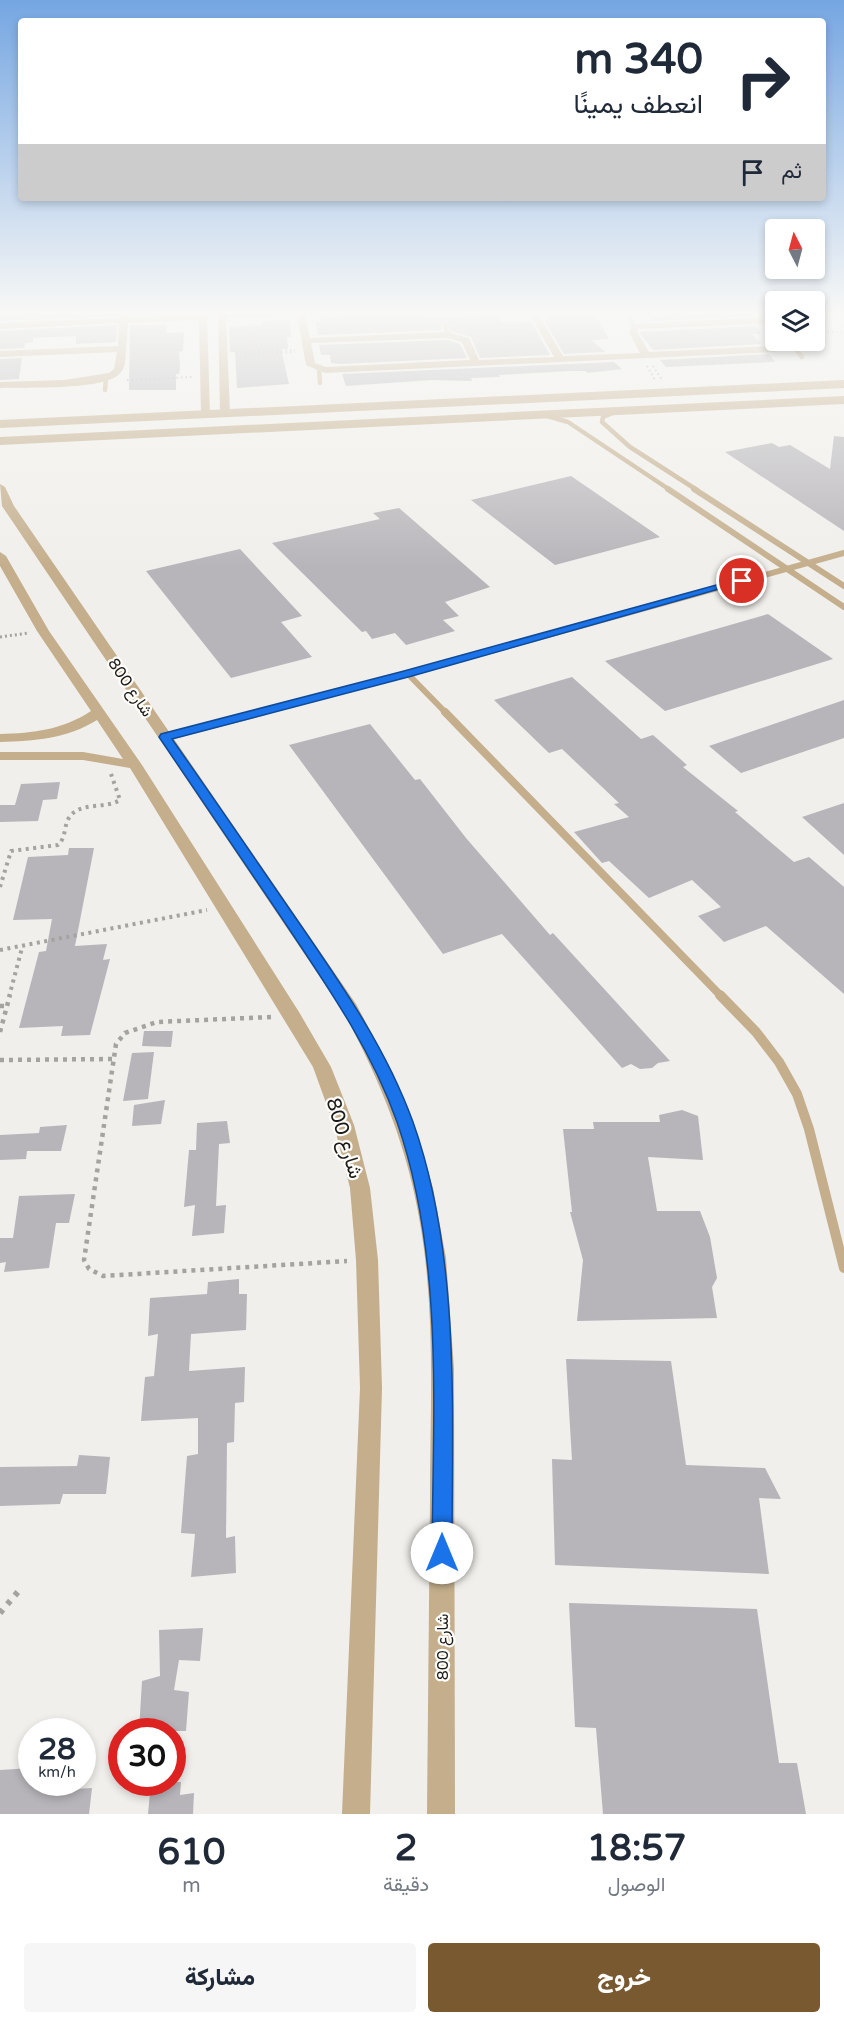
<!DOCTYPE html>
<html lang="ar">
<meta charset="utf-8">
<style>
body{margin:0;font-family:"Varela Round",Vazirmatn,sans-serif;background:#f6f6f7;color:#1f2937;direction:rtl;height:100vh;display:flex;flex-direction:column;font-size:22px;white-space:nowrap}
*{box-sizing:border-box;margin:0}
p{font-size:20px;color:#747a83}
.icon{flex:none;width:33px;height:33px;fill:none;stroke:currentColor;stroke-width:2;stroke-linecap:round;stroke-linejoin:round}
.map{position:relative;height:1814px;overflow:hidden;direction:ltr}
.details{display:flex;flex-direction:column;background:#fff;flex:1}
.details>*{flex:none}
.top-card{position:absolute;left:18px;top:18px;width:808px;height:183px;border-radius:6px;box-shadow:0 3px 9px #0003;direction:rtl;background:#fff;color:#1f2937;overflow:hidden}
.needle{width:39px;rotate:354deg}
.tools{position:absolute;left:765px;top:219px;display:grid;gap:12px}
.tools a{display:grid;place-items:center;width:60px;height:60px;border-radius:6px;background:#fff;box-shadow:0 3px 9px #0003;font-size:30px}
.speed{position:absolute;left:18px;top:1718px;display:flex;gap:12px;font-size:30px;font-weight:700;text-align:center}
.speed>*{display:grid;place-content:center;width:78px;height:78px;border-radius:50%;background:#fff;box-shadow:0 3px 9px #0003;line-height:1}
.speed small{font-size:15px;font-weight:400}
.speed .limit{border:9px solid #d22;background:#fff;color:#111}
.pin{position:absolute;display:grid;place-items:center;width:51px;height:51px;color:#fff;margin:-26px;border:3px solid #fff;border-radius:50%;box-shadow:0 2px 6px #0007}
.me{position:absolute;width:66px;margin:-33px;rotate:0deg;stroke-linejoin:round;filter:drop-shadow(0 0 4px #0008)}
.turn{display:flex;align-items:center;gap:21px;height:126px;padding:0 24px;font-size:27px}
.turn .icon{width:78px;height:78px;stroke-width:2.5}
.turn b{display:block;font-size:42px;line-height:51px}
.then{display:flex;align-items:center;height:57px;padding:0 24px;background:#0003;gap:12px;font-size:22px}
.eta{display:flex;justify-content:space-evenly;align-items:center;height:102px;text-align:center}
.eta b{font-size:36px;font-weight:800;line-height:42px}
.action{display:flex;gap:12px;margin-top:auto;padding:12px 24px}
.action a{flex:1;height:69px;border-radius:6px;background:#79592f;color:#fff;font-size:24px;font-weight:800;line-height:69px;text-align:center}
.action a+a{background:#f6f6f7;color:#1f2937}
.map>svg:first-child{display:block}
.building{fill:#b7b5b9}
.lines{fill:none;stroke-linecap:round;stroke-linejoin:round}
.path-far4{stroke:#a3a39f;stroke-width:2;stroke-dasharray:1.5 3;stroke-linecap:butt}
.path-far3{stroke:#a3a39f;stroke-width:3;stroke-dasharray:2 3;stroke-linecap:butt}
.path-far2{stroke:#a3a39f;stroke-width:4;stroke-dasharray:3 4.5;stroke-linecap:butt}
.path-far1{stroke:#a3a39f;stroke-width:4.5;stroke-dasharray:4 5;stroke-linecap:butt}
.path{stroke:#a3a39f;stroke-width:6;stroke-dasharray:4.5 7;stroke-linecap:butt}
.service-far3{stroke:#c4ae8c;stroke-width:4.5}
.service-far2{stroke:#c4ae8c;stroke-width:6}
.service-far1{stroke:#c4ae8c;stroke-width:8}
.service{stroke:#c4ae8c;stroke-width:10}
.minor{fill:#c4ae8c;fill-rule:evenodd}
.tertiary{fill:#c4ae8c;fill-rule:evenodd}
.route{fill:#1a73e8;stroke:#114b97;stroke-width:1.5}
.labels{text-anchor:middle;stroke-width:4.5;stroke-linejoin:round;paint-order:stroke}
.street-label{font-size:16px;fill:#1b1b19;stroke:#fdfcf8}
.near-street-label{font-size:20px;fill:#1b1b19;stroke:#fdfcf8}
</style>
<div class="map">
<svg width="844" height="1814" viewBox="0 0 844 1814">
<rect width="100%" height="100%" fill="#f0efeb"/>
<g class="building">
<path d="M0,314h118l-1,2 -117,5z"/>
<path d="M377,314h49l1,4 70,-3 4,7 30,-1 19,34 -70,3 -9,-21 -20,-6 -6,-9 -4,3 1,5 -124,5 -2,-13h5v-5z"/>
<path d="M547,314l48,1 14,24 -17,1 13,12 -41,2 -20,-34h4z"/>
<path d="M661,314h88l1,2 -98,5 -2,-3 14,-1z"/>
<path d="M290,320l1,17h-4l1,12h-7l8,35 -52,4 -2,-36h-5l-1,-25 33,-2v-4z"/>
<path d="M117,325l-1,17 -40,2v-8l-43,2v4l-8,1 -1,5 -24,1v-18z"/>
<path d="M130,325h37l-1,8 18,-1 -1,19 -4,1 1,15 -1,7h-3v16h-47z"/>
<path d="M756,326l5,8h-9l9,10 -108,6 -14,-18z"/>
<path d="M448,340l12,4 7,14 -127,6 -9,-1 -1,-8h-9l-2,-10z"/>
<path d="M769,354l6,8 -109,5 -6,-7z"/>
<path d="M22,358l-3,21 -19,1v-21z"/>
<path d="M614,362l8,7 -35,4 -1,-2h-16l-71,4 1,2 -29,1 1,3 -41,-1 -85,6 -4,-12z"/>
<path d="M834,436l10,1v94l-119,-79 47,-9 7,4 11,-2 40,24z"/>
<path d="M571,476l89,61 -105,28 -84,-65z"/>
<path d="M399,508l91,79 -45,15 14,14 -16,4 12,11 -49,14 -11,-12 -23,6 -6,-8 -4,1 -90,-89 108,-24 -7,-6z"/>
<path d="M240,549l62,67 -21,6 31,35 -81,21 -85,-107z"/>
<path d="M768,614l65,45 -168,52 -60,-50z"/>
<path d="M572,677l69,62 12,-4 34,30 -4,2 55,44 -3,1 59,50 15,-5 35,30v107l-78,-68 -42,16 -26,-26 23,-9 -29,-27 -43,18 -40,-37 -7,2 -28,-31 55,-15 -15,-13 5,-1 -57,-54 -13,4 -55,-53z"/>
<path d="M844,700v38l-103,35 -32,-27z"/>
<path d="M370,724l45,56 5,-1 46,59 84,97 3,-2 117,128 -12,2 -6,5 -12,1 -9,-5 -9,4 -120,-134 -59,20 -154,-209z"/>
<path d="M60,782l-3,17 -14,1 -5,21 -38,1v-17h15l6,-21z"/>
<path d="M844,803v52l-42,-38z"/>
<path d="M69,848h25l-19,98 32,-2 -4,16 7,-1 -20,76 -29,1 2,-10 -44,2 20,-76 7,-1 6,-32 -39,1 15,-63 40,-2z"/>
<path d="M144,1031h29l-2,16 -29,-1z"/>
<path d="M154,1052l-6,47 -25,2 9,-48z"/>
<path d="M165,1100l-4,24 -29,2 2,-21z"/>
<path d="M682,1110l16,6 5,44 -55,-3 9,54h43l10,26 7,41 -5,9 5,31 -140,3 6,-61 -13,-48h2l-9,-83h31l-1,-7h67l-1,-7z"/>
<path d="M227,1121l3,22 -11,1 -3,62 10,-1 -2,28 -32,3 3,-31 -11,2 5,-57h7l1,-27z"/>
<path d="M67,1125l-6,26h-34l-1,8 -26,1v-25l39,-2 1,-6z"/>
<path d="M75,1194l-6,29h-13l-7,45 -45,4 2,-10 -6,1v-25h13l6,-42z"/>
<path d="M239,1279v15h8l-1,36 -55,4 -2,37 56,-4 -1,35 -9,1 -1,39 -7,1 -1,95 9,-2 1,37 -45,4 4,-43 -14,-1 6,-77 11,-2v-36l-57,3 4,-44 9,-1 4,-42 -10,2 2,-38 57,-4 1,-12z"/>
<path d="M566,1359l105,2 15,104 79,3 16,31 -22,-1 10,76 -214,-9 -3,-106 20,1z"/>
<path d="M79,1455l31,2 -4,37h-43l-3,10 -60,2v-39l77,-1z"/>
<path d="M569,1603l188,6 22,154h18l9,51h-203l-7,-86 -21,-1z"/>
<path d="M203,1628l-3,33 -21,-1 -5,30 15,2 -3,39h-47l3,-50 18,-5 -1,-46z"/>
<path d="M32,1768v14h7v9l53,-3 -3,26h-89v-44z"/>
<path d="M151,1782h30l-1,13 14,-2 -1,21h-45z"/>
</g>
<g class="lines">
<g class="path-far4">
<path d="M508,314l3,4h12"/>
<path d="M814,333l30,-1"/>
<path d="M236,352l59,-2"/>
<path d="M236,355l59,-3"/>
<path d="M647,366l8,14"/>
<path d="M653,366l9,14"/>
<path d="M127,380l65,-3"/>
</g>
<path class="path-far3" d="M0,637l29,-4"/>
<g class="path-far2">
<path d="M0,887l11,-36 47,-6c9,-8 5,-21 13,-30 12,-13 35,-6 49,-15l-9,-26"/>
<path d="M0,950l207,-40"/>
<path d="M9,997l13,-49"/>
</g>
<g class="path-far1">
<path d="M0,1006h7"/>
<path d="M271,1017l-114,5 -32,11 -9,11 -32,216 5,9 14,7 244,-15"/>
<path d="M0,1032l10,-37"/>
<path d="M0,1060l114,-1"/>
</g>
<path class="path" d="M0,1613l22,-26"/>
<g class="service-far3">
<path d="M630,318l5,9"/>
<path d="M445,326l3,9"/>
<path d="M792,345l10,12"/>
<path d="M319,369l1,14"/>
<path d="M105,390l1,-12"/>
<path d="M615,412l-12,5 -1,5 28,25 67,43"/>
<path d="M547,416l21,6 102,68"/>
</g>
<g class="service-far2">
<path d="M668,489l176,118"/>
<path d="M694,489l150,97"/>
<path d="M408,674l38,39"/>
<path d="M256,713l152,-39 436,-121"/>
</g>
<g class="service-far1">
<path d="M445,712l277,285"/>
<path d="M165,737l97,-25"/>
</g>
<path class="service" d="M720,995l36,37 23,30 18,32 12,35 35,139"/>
<g class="minor">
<path d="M120,314h8v4l79,-4 3,102 -9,-2 -2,-94 -71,3 -3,41c-2,5 -3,8 -8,12 -20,14 -91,11 -117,12v-6l64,-2 45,-7 5,-4 3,-17 -117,5v-6l118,-5 1,-23 -119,6v-6l119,-5z"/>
<path d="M218,314h56l-4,3 -44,1 4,95 -5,3 -5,-3z"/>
<path d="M297,314h8l5,24 138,-6 21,6 10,22 75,-3 -24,-43h8l25,42 77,-3 -11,-21 3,-7 3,-1 141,-7v6l-138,6 -1,3 12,20 125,-6 15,-3 1,-3h9l-4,7 -21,5 -449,21 -19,-8zM448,338l14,4 8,18 -144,7 -11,-4 -4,-20z"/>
<path d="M0,484l5,3 9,19 342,498 37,69 26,67 14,48 13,70 8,111 1,445h-28c1,-105 2,-209 3,-314 0,-92 6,-185 -10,-277 -12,-75 -41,-145 -77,-212l-341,-505z"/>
<path d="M0,552l6,4 43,75 93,134 157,247 32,55 23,58 16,63 8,72 4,128 -12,426h-28l18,-426 -4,-128 -6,-72 -16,-63 -21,-58 -183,-299 -47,-8h-83v-8h83l40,7 -26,-39c-30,19 -63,21 -97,22v-8c34,-1 62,-4 91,-23l-54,-80 -37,-65z"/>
</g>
<g class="tertiary">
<path d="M844,380v8l-844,40v-8z"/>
<path d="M844,396v8l-844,41v-8z"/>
</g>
</g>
<linearGradient id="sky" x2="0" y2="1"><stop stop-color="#75a6e2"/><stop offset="0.55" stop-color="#f8f8f6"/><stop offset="1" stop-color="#f8f8f6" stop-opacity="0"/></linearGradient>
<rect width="844" height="568" fill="url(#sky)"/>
<path class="route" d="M738,579l9,2 -335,95 -240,63c41,58 81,117 121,175 46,67 92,131 120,208 48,135 39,290 39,431l-3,8 -7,3 -7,-3 -3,-8c1,-141 12,-296 -35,-431 -27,-76 -72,-139 -116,-205 -40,-60 -81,-120 -122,-180l2,-3 243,-63z"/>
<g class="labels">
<g class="street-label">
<text transform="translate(131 687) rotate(56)" y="6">شارع 800</text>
<text transform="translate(442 1647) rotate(-90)" y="6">شارع 800</text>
</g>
<g class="near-street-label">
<text transform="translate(345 1138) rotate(73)" y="7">شارع 800</text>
</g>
</g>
</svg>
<div class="tools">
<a><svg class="needle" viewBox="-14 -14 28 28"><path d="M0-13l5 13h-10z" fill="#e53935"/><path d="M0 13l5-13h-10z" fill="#747a83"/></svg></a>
<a><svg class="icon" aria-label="layers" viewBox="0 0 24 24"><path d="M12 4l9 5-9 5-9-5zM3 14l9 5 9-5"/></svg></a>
</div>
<div class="speed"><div>28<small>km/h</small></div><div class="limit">30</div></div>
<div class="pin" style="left:742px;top:581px;background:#d93025"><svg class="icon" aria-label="arrive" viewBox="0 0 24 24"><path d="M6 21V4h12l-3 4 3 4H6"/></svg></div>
<svg class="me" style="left:442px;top:1553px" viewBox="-20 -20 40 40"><circle r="19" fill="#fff"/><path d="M0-13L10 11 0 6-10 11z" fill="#1a73e8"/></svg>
<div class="top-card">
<div class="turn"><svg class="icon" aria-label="right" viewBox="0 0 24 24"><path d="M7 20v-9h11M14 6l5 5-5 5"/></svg><div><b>340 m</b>انعطف يمينًا</div></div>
<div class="then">ثم<svg class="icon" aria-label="arrive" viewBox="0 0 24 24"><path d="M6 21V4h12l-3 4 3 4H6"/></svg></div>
</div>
</div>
<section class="details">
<div class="eta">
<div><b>18:57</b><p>الوصول</p></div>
<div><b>2</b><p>دقيقة</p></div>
<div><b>610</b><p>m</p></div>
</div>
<div class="action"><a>خروج</a><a>مشاركة</a></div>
</section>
